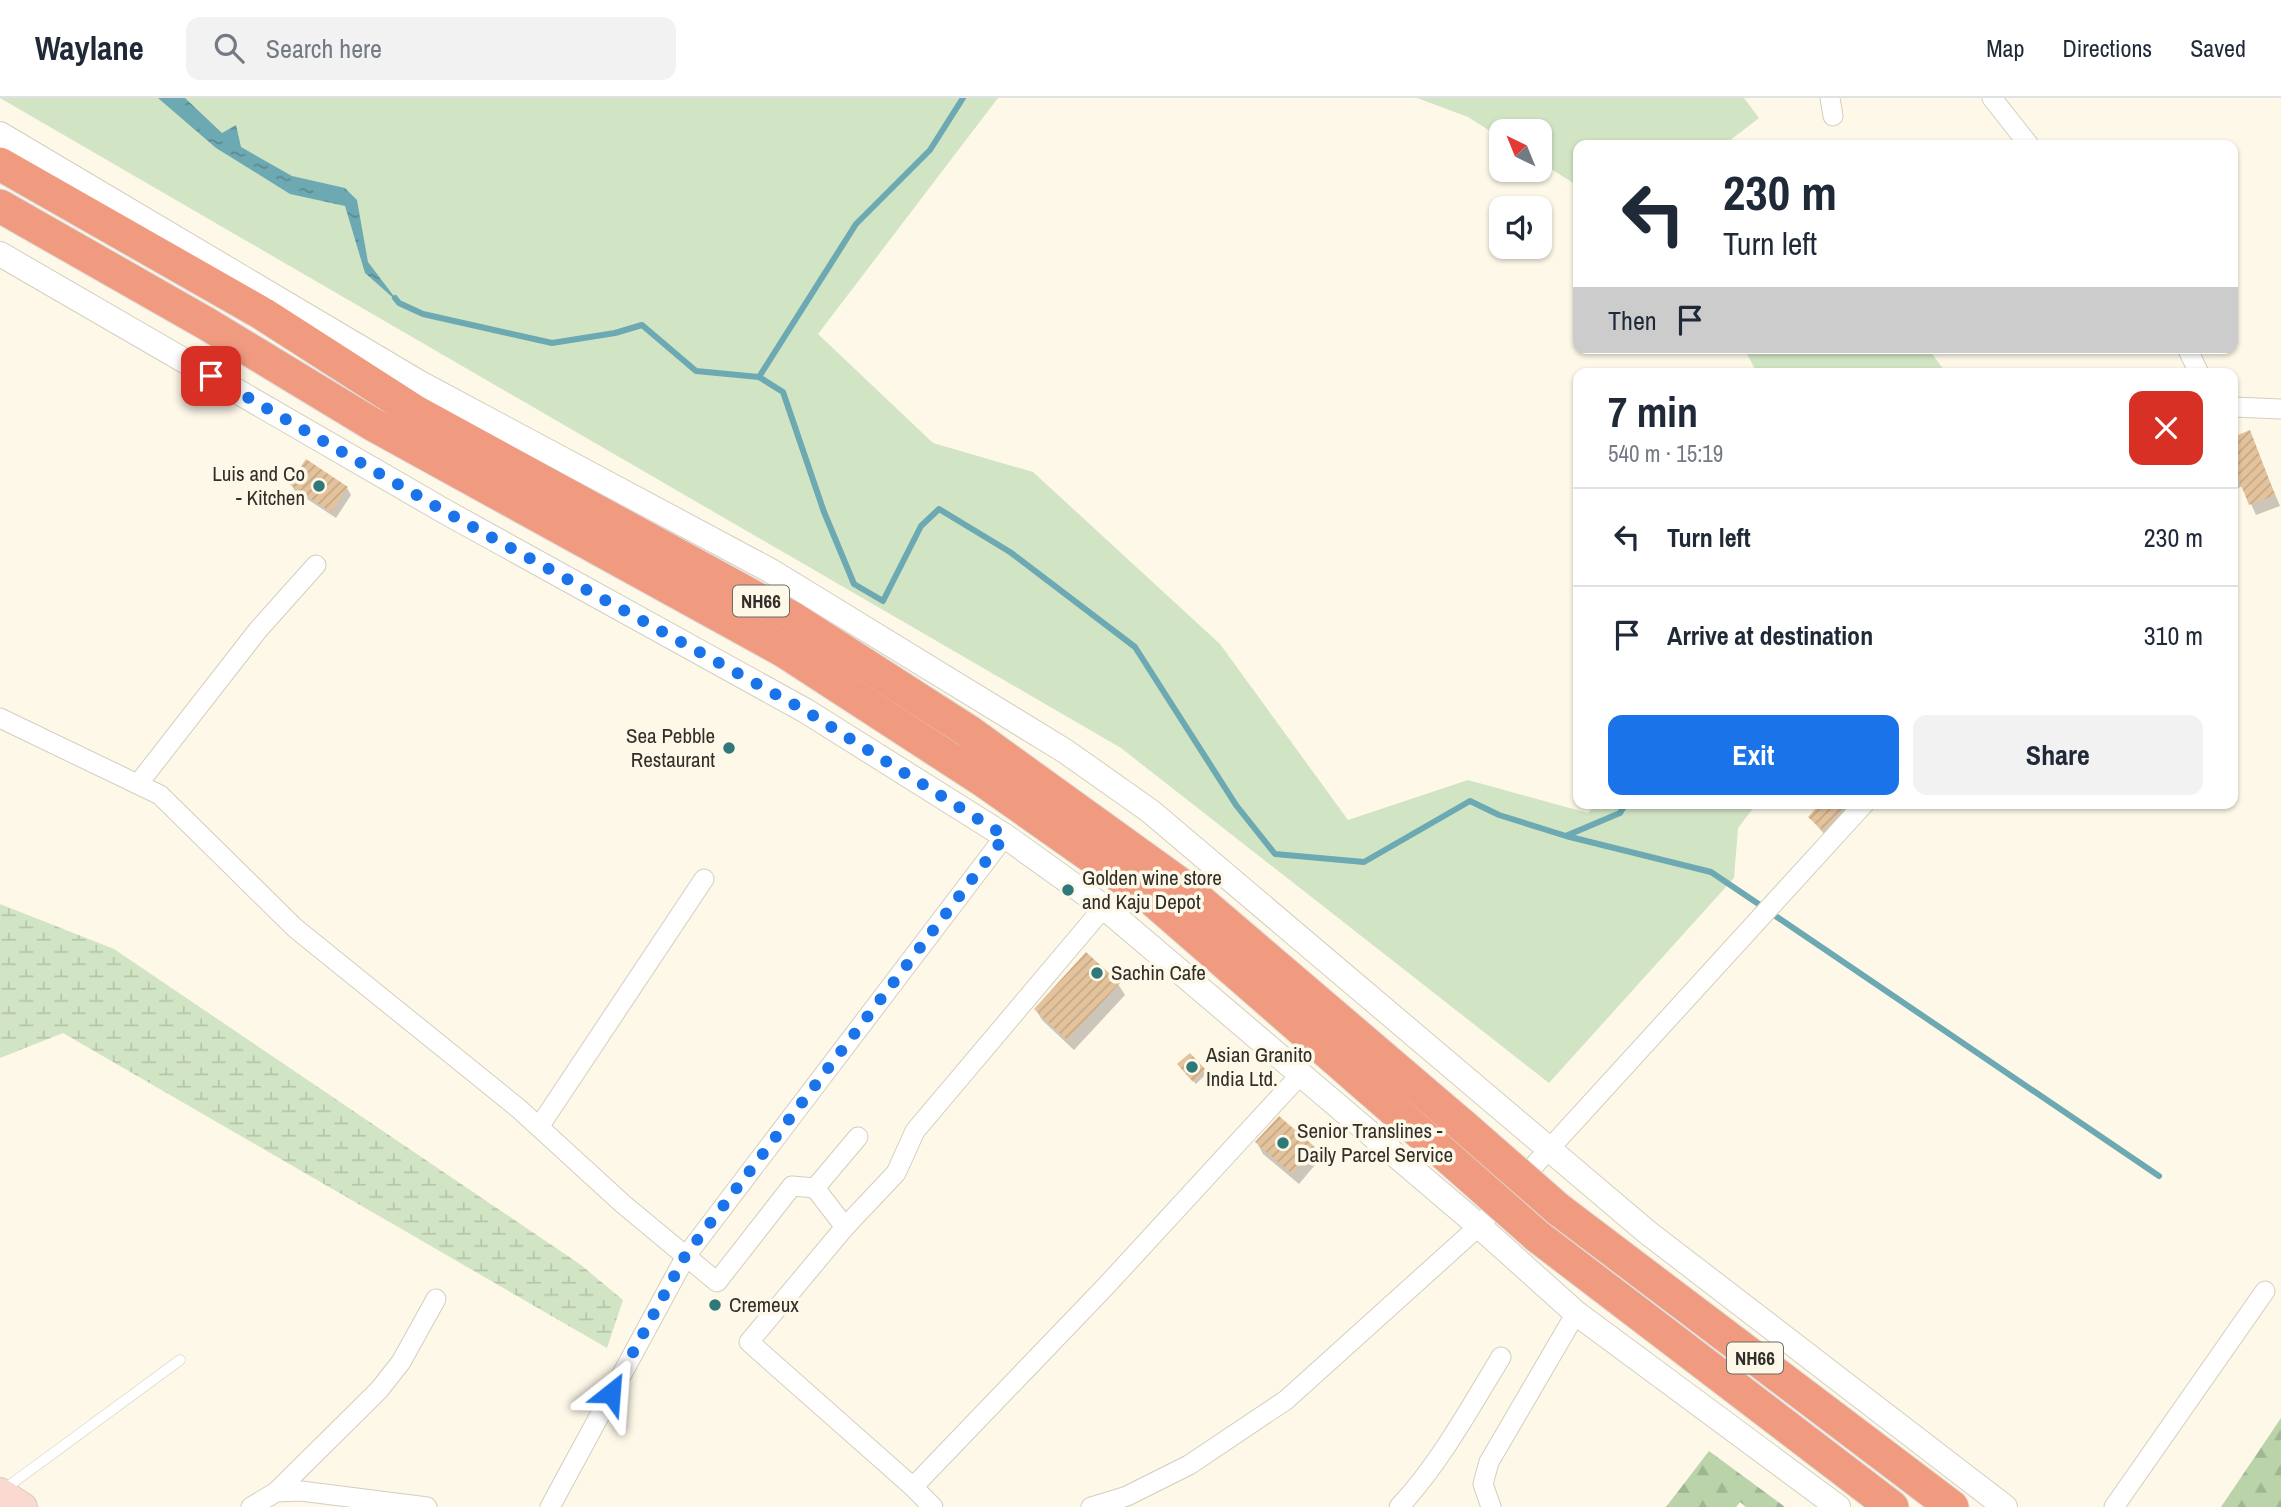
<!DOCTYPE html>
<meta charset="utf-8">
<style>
body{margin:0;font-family:"Archivo Narrow",sans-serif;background:#f2f2f3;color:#1f2937;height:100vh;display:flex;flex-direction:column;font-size:26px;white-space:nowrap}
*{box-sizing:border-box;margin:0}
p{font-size:23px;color:#747a83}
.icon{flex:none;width:38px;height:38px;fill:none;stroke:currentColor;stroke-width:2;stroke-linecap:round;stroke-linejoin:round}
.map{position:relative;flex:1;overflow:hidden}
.drawer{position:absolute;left:1573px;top:270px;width:665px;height:441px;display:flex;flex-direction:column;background:#fff;border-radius:14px;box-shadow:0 2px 5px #0004}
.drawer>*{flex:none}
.top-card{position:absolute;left:1573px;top:42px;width:665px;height:214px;border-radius:14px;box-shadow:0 2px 5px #0004;background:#fff;color:#1f2937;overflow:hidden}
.needle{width:46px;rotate:317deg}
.tools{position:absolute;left:1489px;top:21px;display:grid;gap:14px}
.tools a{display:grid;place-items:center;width:63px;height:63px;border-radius:14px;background:#fff;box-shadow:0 2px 5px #0004;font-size:35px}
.pin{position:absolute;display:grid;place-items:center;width:60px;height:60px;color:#fff;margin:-30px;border-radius:14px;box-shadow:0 4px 10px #0006}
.me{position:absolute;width:77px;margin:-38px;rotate:28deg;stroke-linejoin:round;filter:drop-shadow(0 0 5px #0008)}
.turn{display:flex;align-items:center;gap:24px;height:147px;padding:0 35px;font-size:32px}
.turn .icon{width:91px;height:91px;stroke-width:2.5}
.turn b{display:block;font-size:49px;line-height:60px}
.then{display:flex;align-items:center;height:66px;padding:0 35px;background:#0003;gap:14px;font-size:26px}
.round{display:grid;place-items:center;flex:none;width:74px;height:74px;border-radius:14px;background:#f2f2f3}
.head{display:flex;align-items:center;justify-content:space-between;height:119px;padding:0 35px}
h1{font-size:42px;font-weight:700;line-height:52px}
.cta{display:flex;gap:14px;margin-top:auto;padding:14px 35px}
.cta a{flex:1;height:80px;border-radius:14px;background:#1a73e8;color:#fff;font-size:28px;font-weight:700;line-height:80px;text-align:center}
.cta a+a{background:#f2f2f3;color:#1f2937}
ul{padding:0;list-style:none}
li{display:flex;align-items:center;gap:21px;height:98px;padding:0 35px;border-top:2px solid #e0e1e3}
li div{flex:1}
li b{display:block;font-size:26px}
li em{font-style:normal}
header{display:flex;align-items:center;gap:42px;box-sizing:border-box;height:98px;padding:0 35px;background:#fff;border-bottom:2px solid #e0e1e3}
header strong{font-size:33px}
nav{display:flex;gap:38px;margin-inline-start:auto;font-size:24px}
.search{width:490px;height:63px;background:#f2f2f3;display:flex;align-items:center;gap:18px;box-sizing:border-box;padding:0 24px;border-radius:14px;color:#747a83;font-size:26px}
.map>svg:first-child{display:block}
.forest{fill:url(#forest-firs)}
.wetland{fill:url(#wetland-marsh)}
.garden{fill:#d1e5c4}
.water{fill:url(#water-ripples)}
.shadow{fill:#0003}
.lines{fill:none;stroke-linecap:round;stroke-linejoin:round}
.stream{stroke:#6da9b2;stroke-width:6}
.building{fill:url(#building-hatch)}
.service-casing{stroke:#d4cebe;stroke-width:11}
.minor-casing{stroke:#d4cebe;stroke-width:21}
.tertiary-casing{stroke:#d4cebe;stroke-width:26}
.secondary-casing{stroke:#d4cebe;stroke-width:30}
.trunk-casing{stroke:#dededd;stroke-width:35}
.service{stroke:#fff;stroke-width:10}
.minor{stroke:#fff;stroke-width:19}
.tertiary{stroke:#fff;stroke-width:24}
.secondary{stroke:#fadad0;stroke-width:28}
.trunk{stroke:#f09b80;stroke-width:33}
.trunk-bridge-casing{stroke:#dededd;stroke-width:35;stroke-linecap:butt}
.trunk-bridge{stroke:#f09b80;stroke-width:33}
.route{stroke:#1a73e8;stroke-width:12;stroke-dasharray:0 21.6}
.poi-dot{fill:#2f7978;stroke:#fef8e8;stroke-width:2.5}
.labels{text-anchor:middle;stroke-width:7;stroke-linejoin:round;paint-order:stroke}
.shield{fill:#fef8e8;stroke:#6e6b62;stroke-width:2}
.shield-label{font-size:19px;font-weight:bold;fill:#312f29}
.poi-label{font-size:21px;fill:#312f29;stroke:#fef8e8;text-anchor:start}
</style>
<header>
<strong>Waylane</strong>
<div class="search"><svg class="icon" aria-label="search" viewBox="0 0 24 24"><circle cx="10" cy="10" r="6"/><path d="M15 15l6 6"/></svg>Search here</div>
<nav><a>Map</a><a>Directions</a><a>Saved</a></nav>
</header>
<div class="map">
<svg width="2281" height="1409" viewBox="0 0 2281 1409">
<defs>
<pattern id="forest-firs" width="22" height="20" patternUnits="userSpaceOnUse" patternTransform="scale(1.75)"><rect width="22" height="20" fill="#bad3a9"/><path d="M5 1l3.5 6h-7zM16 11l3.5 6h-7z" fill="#a0b591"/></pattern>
<pattern id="wetland-marsh" width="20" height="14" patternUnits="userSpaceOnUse" patternTransform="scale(1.75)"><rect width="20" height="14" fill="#d1e5c4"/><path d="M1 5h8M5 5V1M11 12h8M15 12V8" fill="none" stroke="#b4c5a8"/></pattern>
<pattern id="water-ripples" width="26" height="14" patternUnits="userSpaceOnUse" patternTransform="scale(1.75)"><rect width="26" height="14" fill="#6da9b2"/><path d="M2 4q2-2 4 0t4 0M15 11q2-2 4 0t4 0" fill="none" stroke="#5a8a91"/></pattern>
<pattern id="building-hatch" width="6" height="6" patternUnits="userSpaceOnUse" patternTransform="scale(1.75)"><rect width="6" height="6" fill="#e4c39c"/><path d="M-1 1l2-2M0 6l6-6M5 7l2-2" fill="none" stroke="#c4a886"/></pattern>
</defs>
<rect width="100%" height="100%" fill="#fef8e8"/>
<g class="forest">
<path d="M2281,1320v89h-60z"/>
<path d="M1709,1353l76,56h-39l-6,-5 -4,5h-70z"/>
</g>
<path class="wetland" d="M0,806l114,45 467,316 42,35 -16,48 -544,-315 -63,25z"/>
<g class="garden">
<path d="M0,0h998l-180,236 115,109 100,29 187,172 128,176 120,-40 120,33 8,-10h161l-19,25 -4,50 -185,205 -428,-335z"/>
<path d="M1417,0h327l15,20 -35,27h-146v41l-38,-24v-31h-38l-1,7 -33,-21z"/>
<path d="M1744,250h184l18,25h-189z"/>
</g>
<path class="water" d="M158,0h27l37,35 14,-8 5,22 51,29 53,12 12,12 11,62 31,41 -34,-30 -20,-67 -55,-12 -74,-46z"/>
<g class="shadow">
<path d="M2249,334l31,74 -24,9 -13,-29 -10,4v-52z"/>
<path d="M307,363l40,27 4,7 -15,23 -41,-27 -4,-7z"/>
<path d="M1823,705h32l-28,34 -17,-19z"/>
<path d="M1118,886l7,11 -51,55 -32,-30 -6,-10z"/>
<path d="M1190,957l16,19 -10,10 -15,-17z"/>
<path d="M1279,1021l35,30 6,10 -21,25 -36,-30 -6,-11z"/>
</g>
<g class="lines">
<g class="stream">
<path d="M395,200l4,5 24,11 129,29 63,-10 27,-8 54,46 63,6 24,15 41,120 30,72 29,17 38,-75 18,-17 71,43 125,95 101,158 39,49 89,8 106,-61 29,14 67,21 145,36 49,33"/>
<path d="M759,279l97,-153 74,-74 33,-52"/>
<path d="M1568,737l52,-22 6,-10"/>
<path d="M1774,817l385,261"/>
</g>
</g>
<g class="building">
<path d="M2250,332l25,65 -26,10 -12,-30 -4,2v-40z"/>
<path d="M306,361l42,28 -17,25 -42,-28z"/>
<path d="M1821,705h27l-25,28 -15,-14z"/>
<path d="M1086,854l34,31 -53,57 -33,-31z"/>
<path d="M1190,955l16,17 -13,12 -16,-18z"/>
<path d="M1279,1018l36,31 -23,27 -37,-32z"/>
</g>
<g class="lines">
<defs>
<path id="service" d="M3,1392l177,-130"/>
<g id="minor">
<path d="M1830,0l3,18"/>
<path d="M1992,0l37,47"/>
<path d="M2187,250l12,25"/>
<path d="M2233,309l48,2"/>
<path d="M0,620l160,77 135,133 223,180 105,96 94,78 75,-96 23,2"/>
<path d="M138,686l120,-154 58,-65"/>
<path d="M539,1029l165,-248"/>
<path d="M845,1129l-30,-39 43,-51"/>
<path d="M913,1389l-164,-145 96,-115 51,-54 19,-42 189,-224"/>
<path d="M276,1394l103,-102 22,-28 35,-63"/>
<path d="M251,1409l25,-15 25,-1 126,16"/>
<path d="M550,1409l136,-251 319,-420"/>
<path d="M933,1409l-20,-20 193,-201 196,-213"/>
<path d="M1091,1409l36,-11 62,-31 97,-65 193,-174 386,-423"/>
<path d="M1399,1409c41,-44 71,-99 102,-150"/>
<path d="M1491,1409l-8,-23 6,-22 87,-149"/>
<path d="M2114,1409l151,-216"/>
</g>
<g id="tertiary">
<path d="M0,36l420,249 351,188 294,180 85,60 497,421 358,275"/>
<path d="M0,156l444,257 362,200 199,125 99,71 375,319 97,87 262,194"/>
</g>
<path id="secondary" d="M0,1394l23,15"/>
<g id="trunk">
<path d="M0,66l263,150 151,97 380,208 174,112 212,153 282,241"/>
<path d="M0,108l207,118 165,100 412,227 200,130 169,119 289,252"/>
<path d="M1558,1111l394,298"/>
<path d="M1537,1138l355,271"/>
</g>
</defs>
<use href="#service" class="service-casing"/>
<use href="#minor" class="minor-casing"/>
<use href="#tertiary" class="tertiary-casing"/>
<use href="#secondary" class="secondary-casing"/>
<use href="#trunk" class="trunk-casing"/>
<use href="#service" class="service"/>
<use href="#minor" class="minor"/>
<use href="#tertiary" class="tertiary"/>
<use href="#secondary" class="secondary"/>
<use href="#trunk" class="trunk"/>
<defs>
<g id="trunk-bridge">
<path d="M1462,1027l96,84"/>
<path d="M1442,1054l95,84"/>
</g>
</defs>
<use href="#trunk-bridge" class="trunk-bridge-casing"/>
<use href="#trunk-bridge" class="trunk-bridge"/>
</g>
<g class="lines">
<path class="route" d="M211,278l233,135 362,200 199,125 -320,420 -74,137"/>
</g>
<g class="poi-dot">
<circle cx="319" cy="388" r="7"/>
<circle cx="729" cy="650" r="7"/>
<circle cx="1068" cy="792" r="7"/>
<circle cx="1097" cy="875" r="7"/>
<circle cx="1192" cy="969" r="7"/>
<circle cx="1283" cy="1045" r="7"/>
<circle cx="715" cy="1207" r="7"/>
</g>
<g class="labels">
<g class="shield">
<rect x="733" y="487.5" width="56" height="31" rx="5"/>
<rect x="1727" y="1244.5" width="56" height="31" rx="5"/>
</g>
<g class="shield-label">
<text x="761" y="510">NH66</text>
<text x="1755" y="1267">NH66</text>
</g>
<g class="poi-label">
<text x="305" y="383" text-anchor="end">Luis and Co<tspan x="305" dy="24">- Kitchen</tspan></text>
<text x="715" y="645" text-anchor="end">Sea Pebble<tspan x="715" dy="24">Restaurant</tspan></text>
<text x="1082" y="787">Golden wine store<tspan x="1082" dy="24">and Kaju Depot</tspan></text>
<text x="1111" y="882">Sachin Cafe</text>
<text x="1206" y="964">Asian Granito<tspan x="1206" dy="24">India Ltd.</tspan></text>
<text x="1297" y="1040">Senior Translines -<tspan x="1297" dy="24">Daily Parcel Service</tspan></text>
<text x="729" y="1214">Cremeux</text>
</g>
</g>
</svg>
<div class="tools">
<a><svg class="needle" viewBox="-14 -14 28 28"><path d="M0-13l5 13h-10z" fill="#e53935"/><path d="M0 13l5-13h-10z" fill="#747a83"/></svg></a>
<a><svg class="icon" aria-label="sound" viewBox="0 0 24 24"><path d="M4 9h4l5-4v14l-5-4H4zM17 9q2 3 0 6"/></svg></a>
</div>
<div class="pin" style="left:211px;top:278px;background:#d93025"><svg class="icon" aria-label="arrive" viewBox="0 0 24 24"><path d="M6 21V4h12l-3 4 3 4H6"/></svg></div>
<svg class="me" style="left:611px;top:1295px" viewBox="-20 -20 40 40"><path d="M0-17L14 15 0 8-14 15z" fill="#1a73e8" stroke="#fff" stroke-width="4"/></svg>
<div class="top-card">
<div class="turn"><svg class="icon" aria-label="left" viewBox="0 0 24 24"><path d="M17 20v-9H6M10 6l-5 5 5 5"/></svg><div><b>230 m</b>Turn left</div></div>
<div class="then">Then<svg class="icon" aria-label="arrive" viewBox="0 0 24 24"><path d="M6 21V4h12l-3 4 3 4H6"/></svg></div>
</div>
<section class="drawer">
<div class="head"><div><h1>7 min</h1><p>540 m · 15:19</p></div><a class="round" style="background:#d93025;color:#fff"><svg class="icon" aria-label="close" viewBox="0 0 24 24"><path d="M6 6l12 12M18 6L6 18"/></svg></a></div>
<ul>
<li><svg class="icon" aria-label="left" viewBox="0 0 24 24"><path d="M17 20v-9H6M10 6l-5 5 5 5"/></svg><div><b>Turn left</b></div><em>230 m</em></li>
<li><svg class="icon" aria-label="arrive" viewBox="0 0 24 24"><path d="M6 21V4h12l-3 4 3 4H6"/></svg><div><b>Arrive at destination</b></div><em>310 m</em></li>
</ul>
<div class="cta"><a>Exit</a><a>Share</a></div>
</section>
</div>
